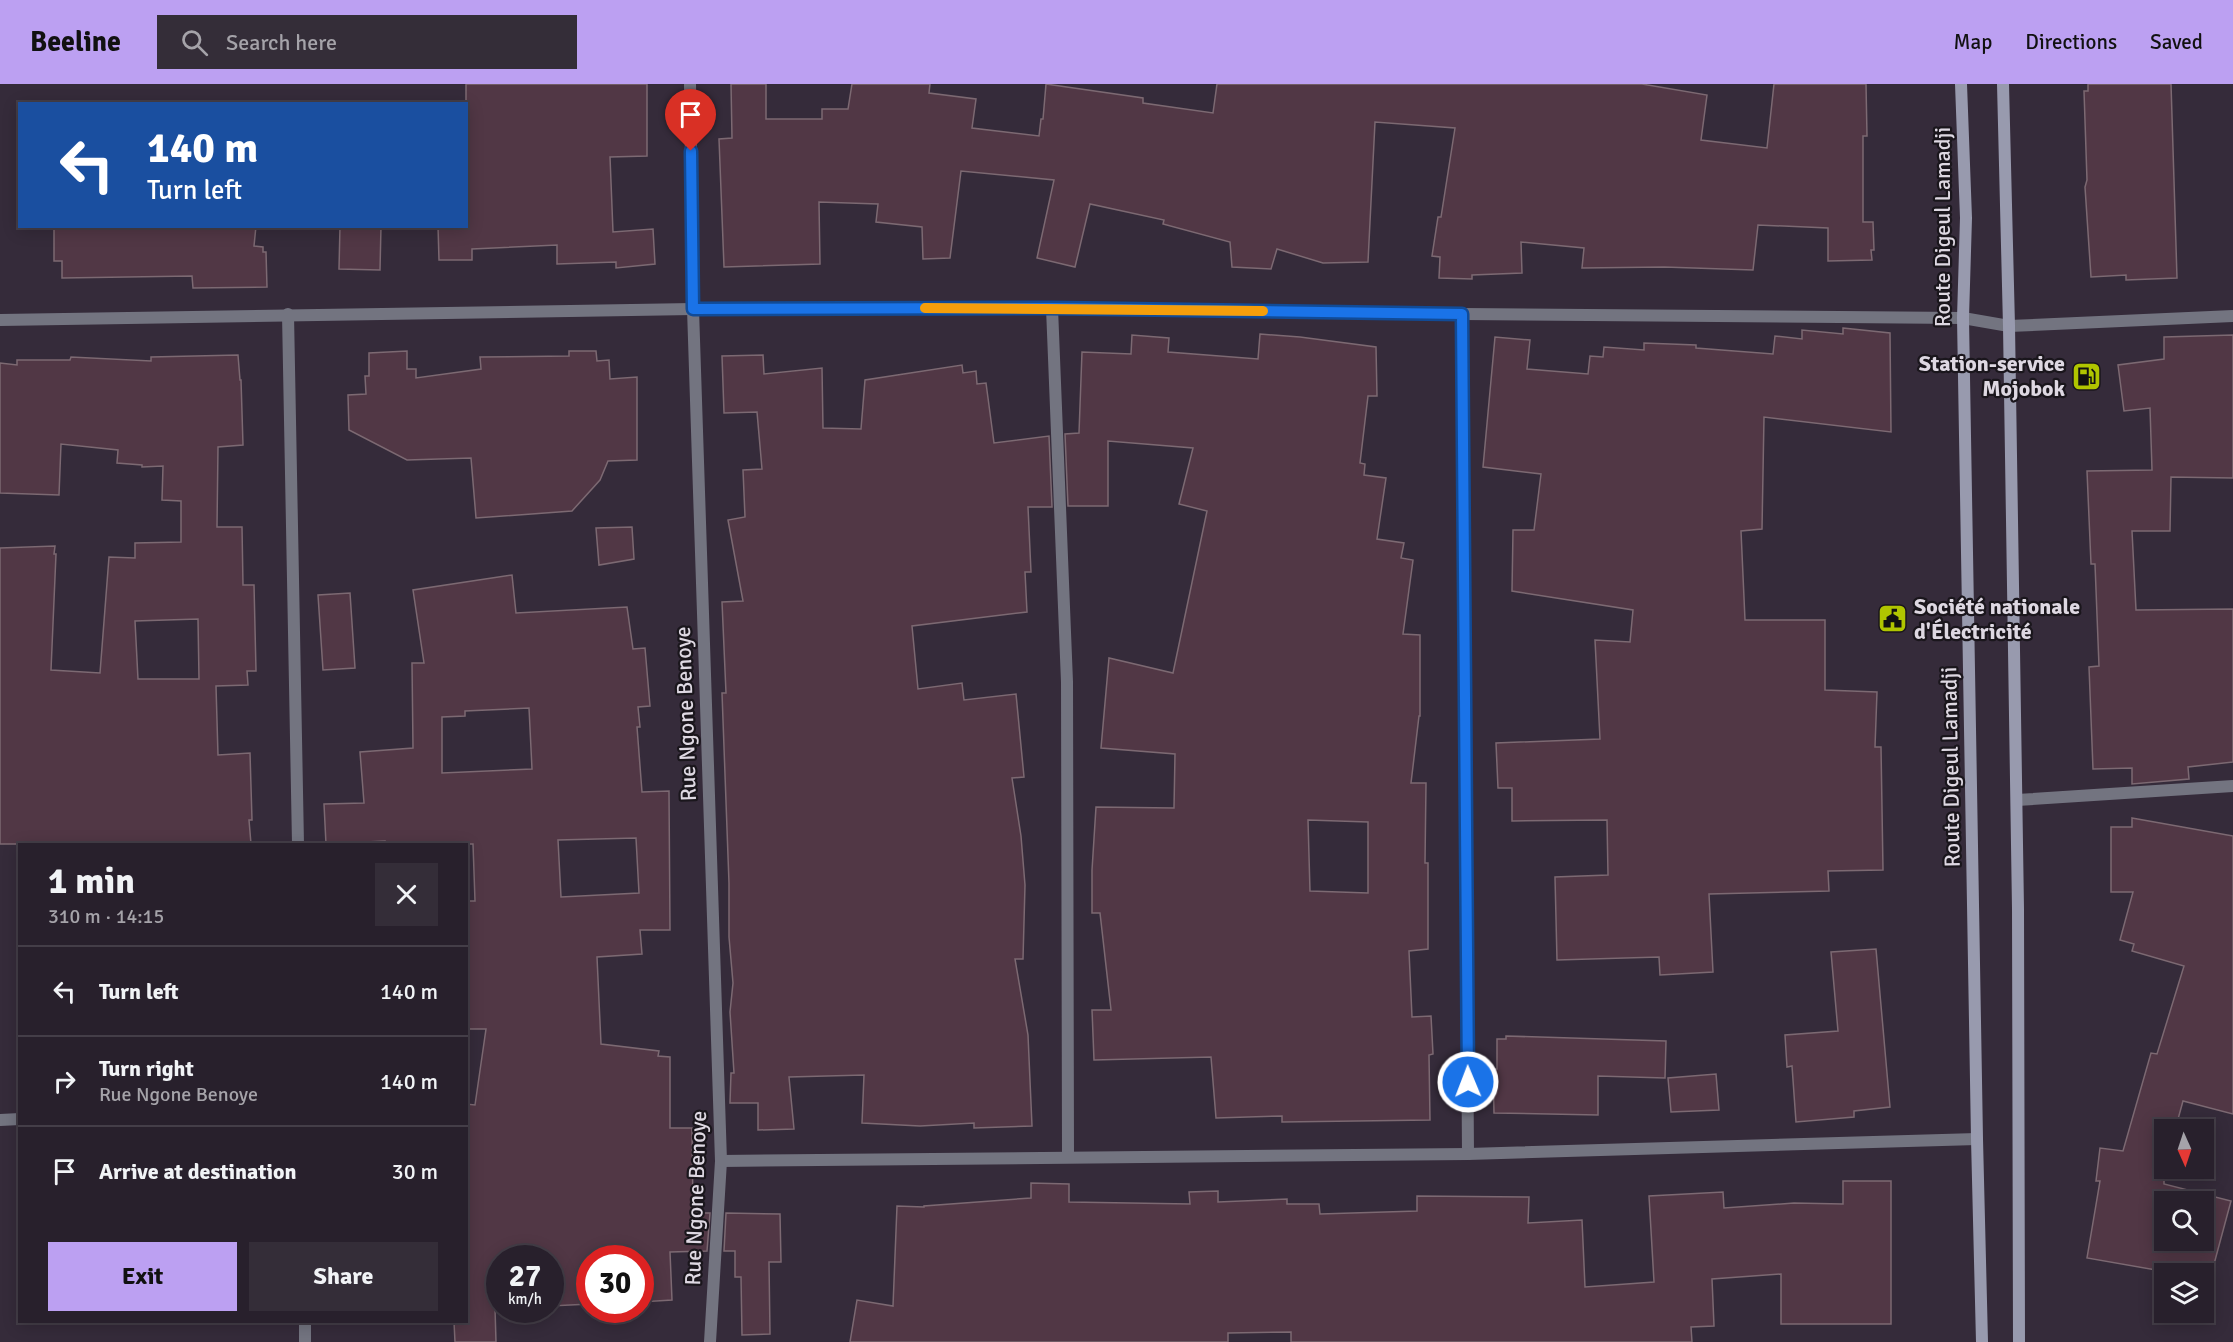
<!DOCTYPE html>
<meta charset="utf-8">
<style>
body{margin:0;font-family:Signika,sans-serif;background:#342d38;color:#f1f3f6;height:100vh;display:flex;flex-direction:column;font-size:22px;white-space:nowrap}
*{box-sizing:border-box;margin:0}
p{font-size:20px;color:#a5a3a9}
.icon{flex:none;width:33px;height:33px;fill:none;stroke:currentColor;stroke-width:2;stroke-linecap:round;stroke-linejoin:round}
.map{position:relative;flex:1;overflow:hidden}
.panel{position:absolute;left:18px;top:759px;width:450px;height:480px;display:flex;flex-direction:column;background:#28202c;border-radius:0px;box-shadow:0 3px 15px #0003,0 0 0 2px #443e48}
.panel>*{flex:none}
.top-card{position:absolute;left:18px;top:18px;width:450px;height:126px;border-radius:0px;box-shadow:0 3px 15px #0003,0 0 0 2px #443e48;background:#1a4fa0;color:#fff;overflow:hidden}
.needle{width:39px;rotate:177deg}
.tools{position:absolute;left:2154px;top:1035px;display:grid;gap:12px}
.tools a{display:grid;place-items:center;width:60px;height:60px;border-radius:0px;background:#28202c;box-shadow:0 3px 15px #0003,0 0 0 2px #443e48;font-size:30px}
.speed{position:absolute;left:486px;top:1161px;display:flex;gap:12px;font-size:30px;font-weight:700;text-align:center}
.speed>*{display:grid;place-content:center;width:78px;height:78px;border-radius:50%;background:#28202c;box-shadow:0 3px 15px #0003,0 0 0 2px #443e48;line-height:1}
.speed small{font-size:15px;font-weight:400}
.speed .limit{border:9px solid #d22;background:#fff;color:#111}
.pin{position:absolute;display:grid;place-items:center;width:51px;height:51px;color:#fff;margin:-62px -26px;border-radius:50% 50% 50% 0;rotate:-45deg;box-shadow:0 0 6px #0007}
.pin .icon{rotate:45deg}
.me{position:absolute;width:66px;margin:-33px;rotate:359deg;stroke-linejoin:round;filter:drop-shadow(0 0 4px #0008)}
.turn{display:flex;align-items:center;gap:21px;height:126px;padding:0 30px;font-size:27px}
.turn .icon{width:78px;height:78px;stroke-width:2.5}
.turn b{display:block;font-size:42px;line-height:51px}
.round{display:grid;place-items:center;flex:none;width:63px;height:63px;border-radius:0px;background:#342d38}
.head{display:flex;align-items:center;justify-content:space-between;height:102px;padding:0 30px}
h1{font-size:36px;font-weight:700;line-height:45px}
.cta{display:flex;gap:12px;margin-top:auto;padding:12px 30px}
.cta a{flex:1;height:69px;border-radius:0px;background:#bca0f2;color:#111;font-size:24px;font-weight:700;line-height:69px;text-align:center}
.cta a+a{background:#342d38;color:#f1f3f6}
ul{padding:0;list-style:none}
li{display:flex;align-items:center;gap:18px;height:90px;padding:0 30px;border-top:2px solid #443e48}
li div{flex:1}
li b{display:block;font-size:22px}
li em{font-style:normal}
header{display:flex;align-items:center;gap:36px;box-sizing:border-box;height:84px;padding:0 30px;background:#bca0f2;color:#111}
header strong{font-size:28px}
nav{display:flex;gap:33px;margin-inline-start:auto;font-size:21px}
.search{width:420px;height:54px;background:#342d38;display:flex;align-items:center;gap:15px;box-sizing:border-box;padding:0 21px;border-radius:0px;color:#a5a3a9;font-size:22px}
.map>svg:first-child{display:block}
.building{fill:#513745;stroke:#7c6972;stroke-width:1.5;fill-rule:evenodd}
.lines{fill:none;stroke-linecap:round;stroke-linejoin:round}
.minor{stroke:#737480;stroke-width:12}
.secondary{stroke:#989aae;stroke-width:12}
.route-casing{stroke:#114b97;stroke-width:15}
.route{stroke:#1a73e8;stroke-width:10}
.slow{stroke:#f59e0b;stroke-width:10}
.labels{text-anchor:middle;stroke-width:4.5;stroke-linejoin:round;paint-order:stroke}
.street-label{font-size:22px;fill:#ded8e2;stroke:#1a161c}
.poi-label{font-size:22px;font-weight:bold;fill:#ded8e2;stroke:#1a161c;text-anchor:end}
</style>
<header>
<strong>Beeline</strong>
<div class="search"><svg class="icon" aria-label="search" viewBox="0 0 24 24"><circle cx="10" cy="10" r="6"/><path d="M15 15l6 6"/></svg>Search here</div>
<nav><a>Map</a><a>Directions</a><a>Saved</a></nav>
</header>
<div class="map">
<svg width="2233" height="1258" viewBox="0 0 2233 1258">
<rect width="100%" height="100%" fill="#352b3a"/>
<g class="building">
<path d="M466,0h181v72l-37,1 3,75 40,-3 2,35 -39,4v-6l-59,2v-19l-85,4v11h-33l-1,-34h28z"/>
<path d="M731,0h35v35h56v-10h26l4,-25h78l-1,9 47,6 -4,29 67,8 2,-17h2l3,-35 97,14v5l70,10 4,-29h425l65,11 -6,45 66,8 7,-64h92l1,52h-4v86h10l1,28h-3l1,10 -44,1v-33l-70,-3 -5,45 -89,-3 -82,1 2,-20 -63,-6 1,31 -50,2v4l-33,-1 1,-21 -8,-1 6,-39h3l14,-89 -80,-6 -7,140 -45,1 -46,-14 -6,20 -39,-2 -2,-25 -67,-18 1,-4 -74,-16 -15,63 -38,-9 17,-78 -93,-9 -11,87 -27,1 -1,-32 -46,-5 2,-18 -59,-2 1,62 -96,3 -5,-128 13,-1z"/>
<path d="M2088,0h83l6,194 -51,2v-5l-35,2 -6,-90 2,-7 -3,-89h4z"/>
<path d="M54,142h202l-2,20 9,1v5h3l1,35 -74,1 -1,-12 -130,2v-17h-8z"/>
<path d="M340,142h41l-1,44 -41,-1z"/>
<path d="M1843,244l47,5 1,99 -127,-15 -2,112 -21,2 4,89h80v70l52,2 -2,55h6l2,123 -55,1 1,20 -120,3 4,78 -53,3 -1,-18 -102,3 -2,-83 53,-2 -1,-55 -95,1v-33h-14l-2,-45 104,-4 -5,-99 35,2 3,-32 -121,-19 1,-61h21l7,-56 -58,-7 12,-130 35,3 -3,29 61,5 2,-18 13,1 1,-10 40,3v-7l52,2v3l77,6 2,-18 27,3v-9l41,4z"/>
<path d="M1260,250l40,3 76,10 1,49h-9l-8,67 5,1 -1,11 22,3 -9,61 27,4 -3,15 12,2 -10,74 17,1v81h-1l-8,67h15l-1,80h3v86l-19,2 3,66 19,-1 2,38 -4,1 1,65 -148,2v-6l-66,2 -5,-61 -117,3 -2,-50h19l-11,-97h-8v-43l4,-63 78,1 1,-54 -74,-6 8,-90 64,15 34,-162 -28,-7 14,-56 -85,-7v65h-40l-3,-72 14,-1 3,-81 49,2 1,-19 37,3 -1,14 90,7zM1308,736l60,2v71l-58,-2z"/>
<path d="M2233,251v143l-62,-1 -1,54h-38l4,79 97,-1v153l-45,5 1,12 -57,5v-16l-39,1 -4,-102 10,-1 -4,-102h-4l-4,-93 65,-1 -2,-62 -26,3 -6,-46 46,-6v-22z"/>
<path d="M407,267v18h9v9l65,-9 -1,-12 89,-1v-5h27l1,10 12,-1 1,19 27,-2v83l-29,1 -8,19 -28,31 -96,7 -5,-60 -64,2 -58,-30 -1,-35 18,-1 -1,-18h4v-23z"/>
<path d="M238,271l2,25h1l2,65 -25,2 -1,80h25l1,58h11l2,86h-9l1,14 -32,1 2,69 32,-2 2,67h-3l2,24h-251v-296l55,-2 -1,8h2l-5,116 49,3 9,-116 26,1v-15l46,-1v-41l-19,-1 1,-34 -21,1v-2l-25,-2 1,-13 -57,-6 -2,51 -59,-2v-130l17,2v-5h53l1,-3 80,4v-4zM198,535l1,60h-61l-3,-58z"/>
<path d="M763,271l1,19 58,-6 1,60 38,1 4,-49 97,-15 1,8 13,-2 1,13 9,-1 8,60 55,-7 3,71h-24l3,65h-6l2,40 -115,14 6,63 44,-6 2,17 52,-6 8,83 -12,1 9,58 4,49 -2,74h-8l13,76 4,91 -58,2v-5l-54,3 -58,-3 2,-48 -75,2 5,52 -36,1v-27h-28l1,-30h3l-4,-61 3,-29 -4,-46v-54l-7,-190h4l-4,-91 21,-1 -15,-81 17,-3 -2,-47 19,-1 -5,-57 -33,1 -2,-57z"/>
<path d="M632,443l2,32 -35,6 -3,-37z"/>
<path d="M512,491l4,38 111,-6 6,42 12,-1 5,58 -12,1 2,20h-3l5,65 27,-1 1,139h-30l2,24 -45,3 4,87 58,7 -1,5 12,1v71h22l1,85h17l-3,38 -37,1 2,48 -32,2v-44h-50v46l-40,2v-48h-50v51l-5,-1 1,34h-41l-1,-20h12v-218l9,1 11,-76h-20v-128h9l-2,-57h-88v-3l-59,3 -2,-40 40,-1 -4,-51 53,-4 -1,-85h12l-11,-73zM529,624l3,61 -90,4v-56l23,-1v-5zM636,754l3,55 -78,4 -3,-57z"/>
<path d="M350,509l5,75 -32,2 -5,-75z"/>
<path d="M2132,734l101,18v278l-50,-13 -8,29h-11v54l67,17 -21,78 -6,-1v-4h-25l-92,-16 13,-77h-4l4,-33 23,3 28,-98 6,1 27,-88 -52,-15 2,-7 -14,-4 13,-48h-22v-65h21zM2164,1118h40v38h-40z"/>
<path d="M1876,865l14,158 -36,4v6l-58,5 -4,-56 -5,1 -2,-32 53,-4 -7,-79z"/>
<path d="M1506,952l160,5 -1,37 -67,-2v39l-104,-2 -1,-44h4v-30h9z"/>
<path d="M1716,990l3,36 -48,2 -3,-34z"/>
<path d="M1843,1097h48v143h-110v-50l-69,5 2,47 -23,1 1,15h-401v-10l-63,1v9h-378l7,-42 36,6 4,-100 27,1v-1l107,-8v-15l38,1v18l121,2 -1,-12 29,-1v11l69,-3v5h32l1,10 97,-3v-15l112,1 -1,26 54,-3 3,67 69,-5 -5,-86 74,-4 1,16 70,-5 49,1z"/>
<path d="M726,1129l54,1 1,48h-12l1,72 -28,1 -1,-58h-6v-26h-11z"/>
</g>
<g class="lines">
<g class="minor">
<path d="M690,0l3,225 28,852 -11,181"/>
<path d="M1052,224l15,374 1,475"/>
<path d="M288,230l10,530"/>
<path d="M1462,230l6,840"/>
<path d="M0,236l693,-11 359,-1 410,6 501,4 46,8 224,-10"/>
<path d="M2017,716l216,-14"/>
<path d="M0,1036l20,-1"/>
<path d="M721,1077l747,-7 509,-15"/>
<path d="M305,1238v20"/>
</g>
<g class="secondary">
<path d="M1961,0l5,134 -3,100 14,821 5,203"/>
<path d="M2003,0l6,242 9,583 1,433"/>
</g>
</g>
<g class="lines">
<defs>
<path id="route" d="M691,67l2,158 359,-1 410,6 6,768"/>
</defs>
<use href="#route" class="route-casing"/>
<use href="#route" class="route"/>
<path class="slow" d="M925,224l338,3"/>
</g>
<defs>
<symbol id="fuel-square" viewBox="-11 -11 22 22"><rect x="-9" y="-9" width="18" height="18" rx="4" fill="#b0c500" stroke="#1a161c"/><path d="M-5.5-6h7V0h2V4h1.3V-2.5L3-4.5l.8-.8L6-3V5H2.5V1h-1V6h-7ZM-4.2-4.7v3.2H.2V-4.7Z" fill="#111"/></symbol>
<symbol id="civic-square" viewBox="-11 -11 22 22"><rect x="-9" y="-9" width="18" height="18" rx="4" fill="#b0c500" stroke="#1a161c"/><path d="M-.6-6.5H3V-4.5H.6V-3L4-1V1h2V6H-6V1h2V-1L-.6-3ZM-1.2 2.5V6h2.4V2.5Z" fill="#111"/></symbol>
</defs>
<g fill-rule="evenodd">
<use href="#fuel-square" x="2070" y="276" width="33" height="33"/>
<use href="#civic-square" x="1876" y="518" width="33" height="33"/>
</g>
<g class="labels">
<g class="street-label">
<text transform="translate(1942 143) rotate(-90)" y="8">Route Digeul Lamadji</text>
<text transform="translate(685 630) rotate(-92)" y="8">Rue Ngone Benoye</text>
<text transform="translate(1950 683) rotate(-91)" y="8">Route Digeul Lamadji</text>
<text transform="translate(695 1114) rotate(-88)" y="8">Rue Ngone Benoye</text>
</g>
<g class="poi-label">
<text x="2065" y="287">Station-service<tspan x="2065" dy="25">Mojobok</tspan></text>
<text x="1914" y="530" text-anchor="start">Société nationale<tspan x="1914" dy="25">d'Électricité</tspan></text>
</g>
</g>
</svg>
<div class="tools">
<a><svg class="needle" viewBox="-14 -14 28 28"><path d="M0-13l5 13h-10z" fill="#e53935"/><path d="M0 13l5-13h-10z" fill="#a5a3a9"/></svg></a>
<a><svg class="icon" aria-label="search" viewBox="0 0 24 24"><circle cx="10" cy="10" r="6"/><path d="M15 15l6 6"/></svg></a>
<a><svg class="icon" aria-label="layers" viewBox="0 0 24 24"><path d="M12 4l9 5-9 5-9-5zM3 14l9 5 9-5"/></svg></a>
</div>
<div class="speed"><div>27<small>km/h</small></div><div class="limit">30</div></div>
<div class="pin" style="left:691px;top:67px;background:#d93025"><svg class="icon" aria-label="arrive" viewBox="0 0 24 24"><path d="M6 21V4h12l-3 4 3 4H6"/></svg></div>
<svg class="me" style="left:1468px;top:998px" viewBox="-20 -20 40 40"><circle r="17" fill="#1a73e8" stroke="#fff" stroke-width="3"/><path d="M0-11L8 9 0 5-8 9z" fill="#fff"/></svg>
<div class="top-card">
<div class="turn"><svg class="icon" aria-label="left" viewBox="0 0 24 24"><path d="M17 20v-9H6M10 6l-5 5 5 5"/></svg><div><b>140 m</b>Turn left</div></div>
</div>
<section class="panel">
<div class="head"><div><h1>1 min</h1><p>310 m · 14:15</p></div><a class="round"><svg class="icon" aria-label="close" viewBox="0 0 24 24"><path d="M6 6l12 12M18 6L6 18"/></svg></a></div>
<ul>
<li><svg class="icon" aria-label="left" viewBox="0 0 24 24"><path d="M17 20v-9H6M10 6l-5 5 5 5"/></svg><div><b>Turn left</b></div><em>140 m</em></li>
<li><svg class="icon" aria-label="right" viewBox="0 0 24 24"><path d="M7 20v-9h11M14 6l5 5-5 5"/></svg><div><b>Turn right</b><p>Rue Ngone Benoye</p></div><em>140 m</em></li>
<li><svg class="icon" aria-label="arrive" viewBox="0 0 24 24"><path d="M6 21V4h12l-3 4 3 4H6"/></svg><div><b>Arrive at destination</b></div><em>30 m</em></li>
</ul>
<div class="cta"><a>Exit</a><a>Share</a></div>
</section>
</div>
